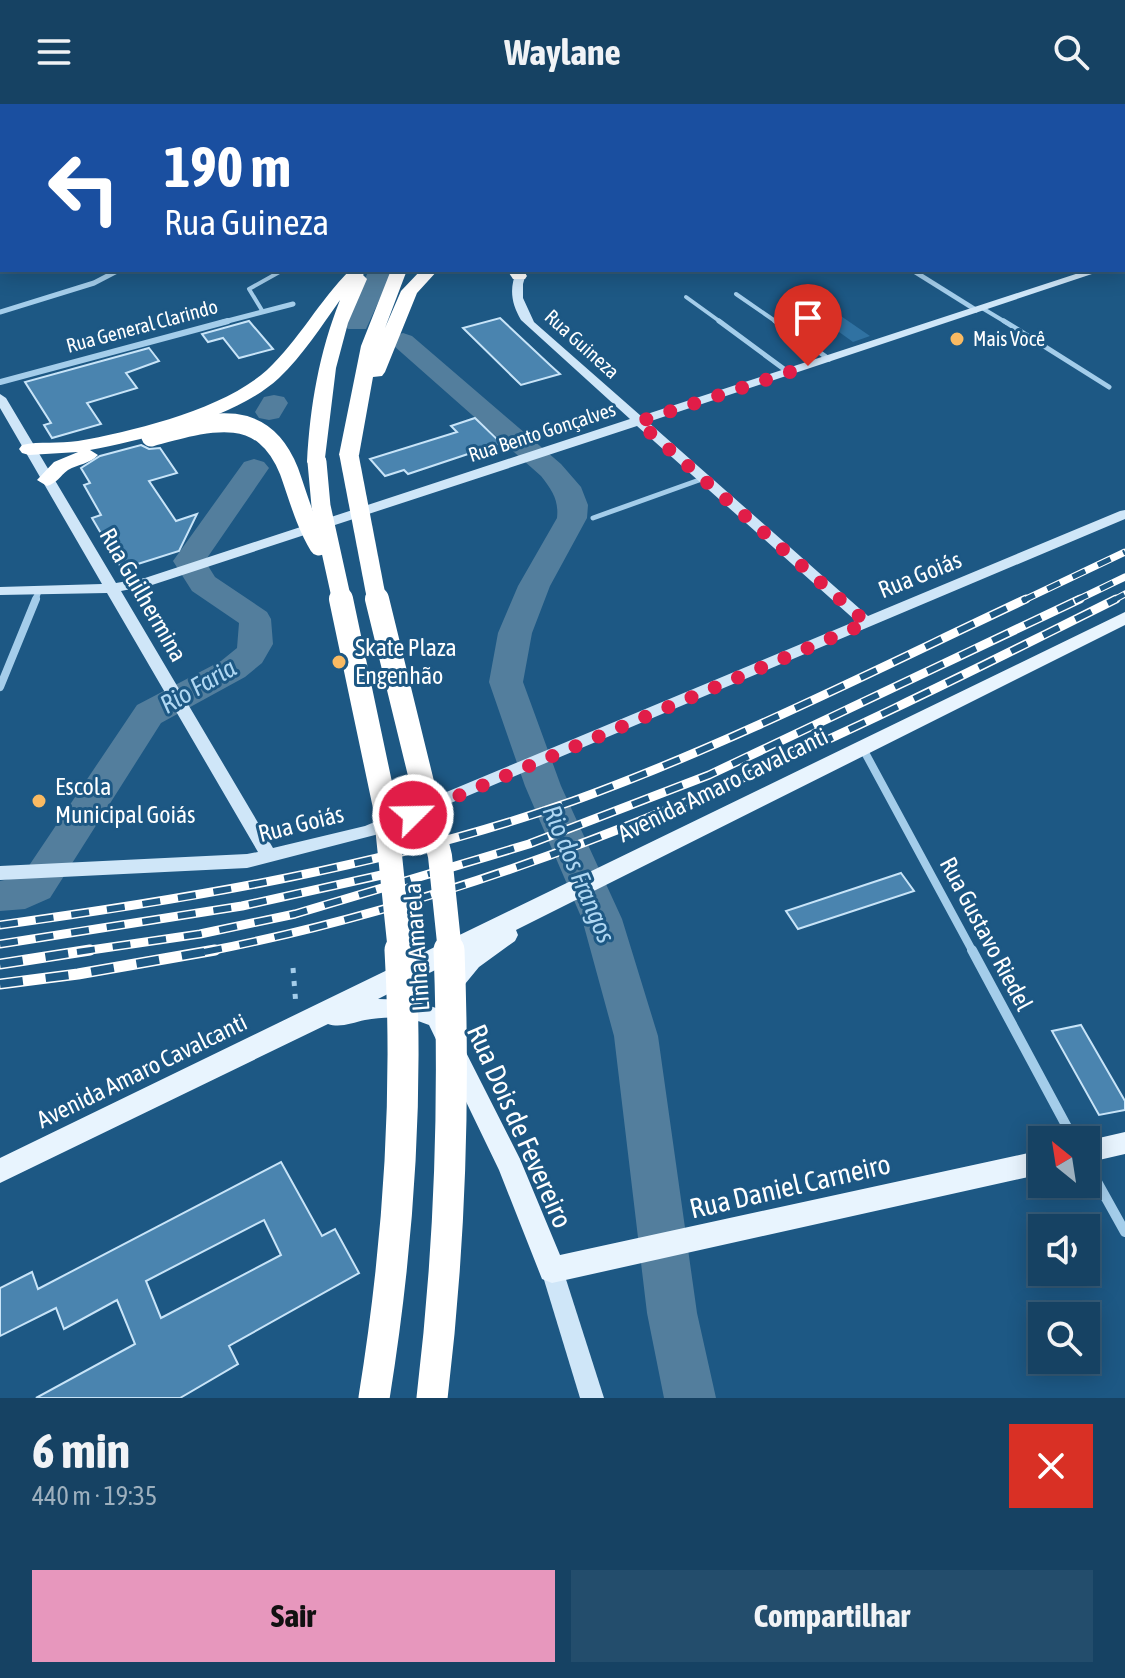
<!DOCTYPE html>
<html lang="pt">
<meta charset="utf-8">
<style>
body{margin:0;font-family:"Asap Condensed",sans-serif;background:#234d6c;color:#f1f3f6;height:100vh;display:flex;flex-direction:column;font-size:30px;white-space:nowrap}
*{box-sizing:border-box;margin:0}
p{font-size:26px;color:#9eb0be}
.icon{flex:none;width:44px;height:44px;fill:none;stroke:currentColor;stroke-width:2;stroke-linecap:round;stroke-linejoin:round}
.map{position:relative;height:1294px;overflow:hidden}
.drawer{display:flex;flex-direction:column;background:#164263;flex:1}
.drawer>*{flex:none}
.hud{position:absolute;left:0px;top:0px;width:1126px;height:168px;box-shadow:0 4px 20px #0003,0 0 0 2px #355b78;background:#1a4fa0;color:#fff;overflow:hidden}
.needle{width:52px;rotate:330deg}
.buttons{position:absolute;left:1028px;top:1022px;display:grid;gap:16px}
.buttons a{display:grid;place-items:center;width:72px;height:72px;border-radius:0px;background:#164263;box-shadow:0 4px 20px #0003,0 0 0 2px #355b78;font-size:40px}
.pin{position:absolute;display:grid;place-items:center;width:68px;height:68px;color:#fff;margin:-82px -34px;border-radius:50% 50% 50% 0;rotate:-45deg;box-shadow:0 0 8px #0007}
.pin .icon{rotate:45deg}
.me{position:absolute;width:88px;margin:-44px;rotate:67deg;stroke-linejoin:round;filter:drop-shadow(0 0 6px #0008)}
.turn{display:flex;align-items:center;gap:28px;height:168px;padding:0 32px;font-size:36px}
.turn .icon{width:104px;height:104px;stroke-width:2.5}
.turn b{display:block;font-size:56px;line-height:68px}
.round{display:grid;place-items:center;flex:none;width:84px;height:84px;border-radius:0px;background:#234d6c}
.summary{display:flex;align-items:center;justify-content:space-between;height:136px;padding:0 32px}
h1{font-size:48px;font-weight:700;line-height:60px}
.primary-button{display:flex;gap:16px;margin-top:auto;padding:16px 32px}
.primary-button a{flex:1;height:92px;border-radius:0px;background:#e797bd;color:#111;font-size:32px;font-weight:700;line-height:92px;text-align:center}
.primary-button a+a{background:#234d6c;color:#f1f3f6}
header{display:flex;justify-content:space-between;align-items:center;height:104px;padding:0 32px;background:#164263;font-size:36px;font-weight:700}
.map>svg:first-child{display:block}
.green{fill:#3072a2}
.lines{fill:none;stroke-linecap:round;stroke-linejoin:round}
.river{fill:#537e9d;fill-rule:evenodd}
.building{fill:#4a84af;stroke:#c8e4f8;stroke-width:2;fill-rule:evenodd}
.path{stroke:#a4cdea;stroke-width:5;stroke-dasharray:5 8;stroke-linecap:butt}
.lane-far1{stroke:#a4cdea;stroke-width:4}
.lane{stroke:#a4cdea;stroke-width:5}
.street-far3{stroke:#a4cdea;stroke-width:5}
.street-far2{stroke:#a4cdea;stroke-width:6}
.street-far1{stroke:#a4cdea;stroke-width:8}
.street{stroke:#a4cdea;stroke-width:10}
.secondary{fill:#cfe6f8;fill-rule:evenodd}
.primary{fill:#e8f4fe;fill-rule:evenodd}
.highway{fill:#fff;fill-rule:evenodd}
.rail-far2-casing{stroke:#fff;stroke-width:7}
.rail-far1-casing{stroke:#fff;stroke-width:9}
.rail-casing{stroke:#fff;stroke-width:11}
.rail-far2{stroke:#1d5884;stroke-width:5;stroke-dasharray:14;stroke-linecap:butt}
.rail-far1{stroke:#1d5884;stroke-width:6;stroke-dasharray:18;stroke-linecap:butt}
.rail{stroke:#1d5884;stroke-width:8;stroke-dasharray:23;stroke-linecap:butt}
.highway-bridge-far2{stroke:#fff;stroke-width:19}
.highway-bridge-far1{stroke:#fff;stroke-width:24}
.highway-bridge{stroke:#fff;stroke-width:31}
.route{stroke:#e11d48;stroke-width:14;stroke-dasharray:0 25.2}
.poi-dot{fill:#faba62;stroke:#1d5884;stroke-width:3}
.labels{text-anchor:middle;stroke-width:6;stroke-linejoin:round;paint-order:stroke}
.far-street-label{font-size:20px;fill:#fff;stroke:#1d5884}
.far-poi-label{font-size:20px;fill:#fff;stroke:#1d5884;text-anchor:start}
.street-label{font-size:24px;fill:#fff;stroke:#1d5884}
.poi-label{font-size:24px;fill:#fff;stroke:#1d5884;text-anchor:start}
.water-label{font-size:26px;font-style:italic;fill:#afd7f2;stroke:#1d5884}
.near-street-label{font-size:28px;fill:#fff;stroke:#1d5884}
</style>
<header><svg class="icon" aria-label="menu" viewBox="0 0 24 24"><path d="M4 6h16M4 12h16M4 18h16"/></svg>Waylane<svg class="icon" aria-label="search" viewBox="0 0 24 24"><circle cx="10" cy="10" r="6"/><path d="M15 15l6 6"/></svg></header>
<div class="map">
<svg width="1125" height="1294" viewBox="0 0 1125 1294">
<rect width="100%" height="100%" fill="#1d5884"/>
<path class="green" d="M819,197l51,35 -17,6 -50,-36z"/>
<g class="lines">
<g class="river">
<path d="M513,0h21l-22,2z"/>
<path d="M369,166h24l-27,59h-18l-4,-5z"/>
<path d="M403,229l9,3 149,128 20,23 7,18 -1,13 -37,68 -18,47 -9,49 38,104 61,133 36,117 39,277 19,85h-52l-17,-85 -33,-277 -32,-117 -57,-133 -36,-104 9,-49 20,-47 39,-68c2,-18 -5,-28 -16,-42l-147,-130 -4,-5 4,-5z"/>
<path d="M274,291l10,2 4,6 -9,15 -10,2 -10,-2 -4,-6 9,-15z"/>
<path d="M254,355l10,3 5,6 -64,93 10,16 52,35 4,7 2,25 -11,19 -17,14 -84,46 -111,175 -25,11 -25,2v-30l22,-5 115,-171 84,-44 16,-13 2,-25 -47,-32 -19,-30 71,-99z"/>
</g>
</g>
<g class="building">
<path d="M500,214l50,47 10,9 -39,11 -58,-57z"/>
<path d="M249,217l24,28 -34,9 -16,-20 -15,4 -6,-8z"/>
<path d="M149,244l10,13 -33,12 11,15 -50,15 14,21 -49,14 -8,-13 7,-2 -26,-41z"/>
<path d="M475,314l26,25 -93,31 -4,-4 -19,6 -15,-17 87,-27 -6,-6z"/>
<path d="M141,341l8,4 11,-1 17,25 -28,8 27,40 21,-7 -18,37 -57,18 -30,-51 9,-3 -17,-30 6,-2 -9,-15 19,-12z"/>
<path d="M901,769l13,18 -116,38 -12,-18z"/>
<path d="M1081,921l44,76v9l-26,5 -47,-84z"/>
<path d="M281,1058l41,74 13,-7 24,44 -130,73 9,18 -58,34h-144l99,-54 -18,-44 -53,29 -8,-21 -56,28v-48l32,-16 6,17zM264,1116l17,35 -120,63 -15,-37z"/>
</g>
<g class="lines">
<path class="path" d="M293,864l3,38"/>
<g class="lane-far1">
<path d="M736,190l42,29"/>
<path d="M686,193l36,26"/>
<path d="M982,204l25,15"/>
<path d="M263,208l-14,-23 34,-19"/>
</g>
<g class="lane">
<path d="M719,217l69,51"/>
<path d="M775,217l54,38"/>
<path d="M1004,217l105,66"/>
<path d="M593,414l109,-39"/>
</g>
<g class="street-far3">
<path d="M26,2l5,-2"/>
<path d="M229,2l4,-2"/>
<path d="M406,2l4,-2"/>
<path d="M692,2l3,-2"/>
<path d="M708,2l8,-2"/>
<path d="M912,166l64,40"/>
<path d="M0,208l94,-29 25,-13"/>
<path d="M220,219l73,-19"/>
</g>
<g class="street-far2">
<path d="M0,278l228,-61"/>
<path d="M35,497l4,-11"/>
</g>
<g class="street-far1">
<path d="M0,583l36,-88"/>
<path d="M862,643l111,205"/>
</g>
<g class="street">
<path d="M972,846l102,190"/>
<path d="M1086,1058l39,70"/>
</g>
<g class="secondary">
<path d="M1025,0h10l1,2h-10z"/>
<rect x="1124" y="75" width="1" height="7"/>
<path d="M1125,154v7h-1v-7z"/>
<path d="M517,166h10l-4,14v14l11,24 107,94 447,-146h16l-456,152 220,194 252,-105 5,-1v9l-750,316 -128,33 -247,12v-14l247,-12 11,-2 -151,-259 -107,2v-8l102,-3 -102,-176v-14l6,4 110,185 29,-5 485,-159 -109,-99c-10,-17 -12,-32 -4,-50zM637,322l219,195 -491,205 -92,22 -152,-257 31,-6z"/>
<path d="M552,1156l8,3 3,7 41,128h-24l-39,-128 3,-7z"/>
</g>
<g class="primary">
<path d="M1125,508v13l-609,305 2,5 -3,6 -36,26 -23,28 -8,3 -8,-3 -4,-7 23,-30 -81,41 34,1 33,11 75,148 40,96 482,-105v24l-490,109 -10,-4 -43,-109 -70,-145c-21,-9 -42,-9 -64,-5 -13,3 -25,8 -37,4l-328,159v-25z"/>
<path d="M1125,1028v22l-39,9v-22z"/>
</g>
<g class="highway">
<path d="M500,0h14l-16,2z"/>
<path d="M536,0h14l-16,2z"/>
<path d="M350,166h17l-4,5 4,4 -19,44 -12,45 -12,98h-14l-3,-4c3,-56 12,-109 33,-162 -19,27 -37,55 -61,78 -43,40 -132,61 -189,72l8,5c-8,9 -20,9 -30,15 -8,6 -11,13 -21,16l-10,-6 17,-18 24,-10 -49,3 -7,-2 -3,-4 3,-4c18,-4 37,-1 56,-4 56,-10 146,-32 189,-71 32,-30 52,-69 83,-100z"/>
<path d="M391,166h16l-22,58 16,-37 20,-21h17l-21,23 -32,79 -3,4 -9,1 -14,78 -10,6 -10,-6 22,-109z"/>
<path d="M507,166h16l4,6 -2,3h-12z"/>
</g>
<defs>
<g id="rail-far2">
<path d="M1022,497l103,-49"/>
<path d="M1075,497l50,-24"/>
<path d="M1112,497l13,-7"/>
</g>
<g id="rail-far1">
<path d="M0,821c194,-27 388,-59 573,-124 155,-56 304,-132 453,-202"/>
<path d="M0,840l242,-38 144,-32"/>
<path d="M77,848l123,-18 95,-20 234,-70 180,-69 371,-176"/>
<path d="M204,848c332,-64 613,-203 912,-353"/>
</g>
<g id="rail">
<path d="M0,860l90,-14"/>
<path d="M0,880l78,-10 137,-24"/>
</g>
</defs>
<use href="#rail-far2" class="rail-far2-casing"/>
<use href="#rail-far1" class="rail-far1-casing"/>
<use href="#rail" class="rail-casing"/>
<use href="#rail-far2" class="rail-far2"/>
<use href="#rail-far1" class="rail-far1"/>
<use href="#rail" class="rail"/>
<g class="highway-bridge-far2">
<path d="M151,333c56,-15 111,-34 138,34 9,25 16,52 30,75"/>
<path d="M349,351l28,146"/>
<path d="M317,358l4,44 21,95"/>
</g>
<g class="highway-bridge-far1">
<path d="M341,495l44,208 15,145"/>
<path d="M377,495l63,257 10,96"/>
</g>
<g class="highway-bridge">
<path d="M374,1294c24,-149 35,-297 26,-448"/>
<path d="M432,1294c18,-149 23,-297 17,-448"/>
</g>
</g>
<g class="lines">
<path class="route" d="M413,711l454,-192 -229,-201 170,-56"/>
</g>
<g class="poi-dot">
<circle cx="957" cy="235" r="8"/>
<circle cx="339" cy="558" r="8"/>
<circle cx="39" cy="697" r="8"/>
</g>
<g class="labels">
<g class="far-street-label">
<text transform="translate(142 222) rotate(-15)" y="7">Rua General Clarindo</text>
<text transform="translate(582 240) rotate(42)" y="7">Rua Guineza</text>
<text transform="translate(542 328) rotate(-18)" y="7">Rua Bento Gonçalves</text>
</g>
<g class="far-poi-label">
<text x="973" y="242">Mais Você</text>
</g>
<g class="street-label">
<text transform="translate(920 471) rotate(-22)" y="8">Rua Goiás</text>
<text transform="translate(143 491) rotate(60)" y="8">Rua Guilhermina</text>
<text transform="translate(723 681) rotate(-26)" y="8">Avenida Amaro Cavalcanti</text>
<text transform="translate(301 720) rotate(-14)" y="8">Rua Goiás</text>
<text transform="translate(986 830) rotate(62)" y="8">Rua Gustavo Riedel</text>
<text transform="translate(417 843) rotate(-94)" y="8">Linha Amarela</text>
<text transform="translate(142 967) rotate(-26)" y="8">Avenida Amaro Cavalcanti</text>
</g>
<g class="poi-label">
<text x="355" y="552">Skate Plaza<tspan x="355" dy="28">Engenhão</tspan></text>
<text x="55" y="691">Escola<tspan x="55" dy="28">Municipal Goiás</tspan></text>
</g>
<g class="water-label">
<text transform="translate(198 582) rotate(-30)" y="9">Rio Faria</text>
<text transform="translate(579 770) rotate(67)" y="9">Rio dos Frangos</text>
</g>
<g class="near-street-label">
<text transform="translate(520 1022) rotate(66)" y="10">Rua Dois de Fevereiro</text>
<text transform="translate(790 1082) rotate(-13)" y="10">Rua Daniel Carneiro</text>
</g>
</g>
</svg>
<div class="buttons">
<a><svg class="needle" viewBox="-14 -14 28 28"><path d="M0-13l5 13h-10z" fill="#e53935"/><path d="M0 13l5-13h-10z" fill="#9eb0be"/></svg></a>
<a><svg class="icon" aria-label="sound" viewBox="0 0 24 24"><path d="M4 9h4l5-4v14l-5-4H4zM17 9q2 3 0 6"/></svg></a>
<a><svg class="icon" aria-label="search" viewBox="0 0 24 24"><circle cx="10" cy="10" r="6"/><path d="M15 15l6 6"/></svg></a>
</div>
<div class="pin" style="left:808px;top:262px;background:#d93025"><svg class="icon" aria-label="arrive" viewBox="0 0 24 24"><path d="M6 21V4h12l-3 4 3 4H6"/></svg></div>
<svg class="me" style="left:413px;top:711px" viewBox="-20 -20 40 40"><circle r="17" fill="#e11d48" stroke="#fff" stroke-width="3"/><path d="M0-11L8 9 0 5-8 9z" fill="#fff"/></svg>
<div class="hud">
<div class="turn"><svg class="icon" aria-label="left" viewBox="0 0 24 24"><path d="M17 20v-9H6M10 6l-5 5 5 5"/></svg><div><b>190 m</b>Rua Guineza</div></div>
</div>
</div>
<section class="drawer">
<div class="summary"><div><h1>6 min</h1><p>440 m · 19:35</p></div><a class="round" style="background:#d93025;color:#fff"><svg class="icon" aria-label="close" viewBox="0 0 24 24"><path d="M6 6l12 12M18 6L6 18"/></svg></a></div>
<div class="primary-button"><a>Sair</a><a>Compartilhar</a></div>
</section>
